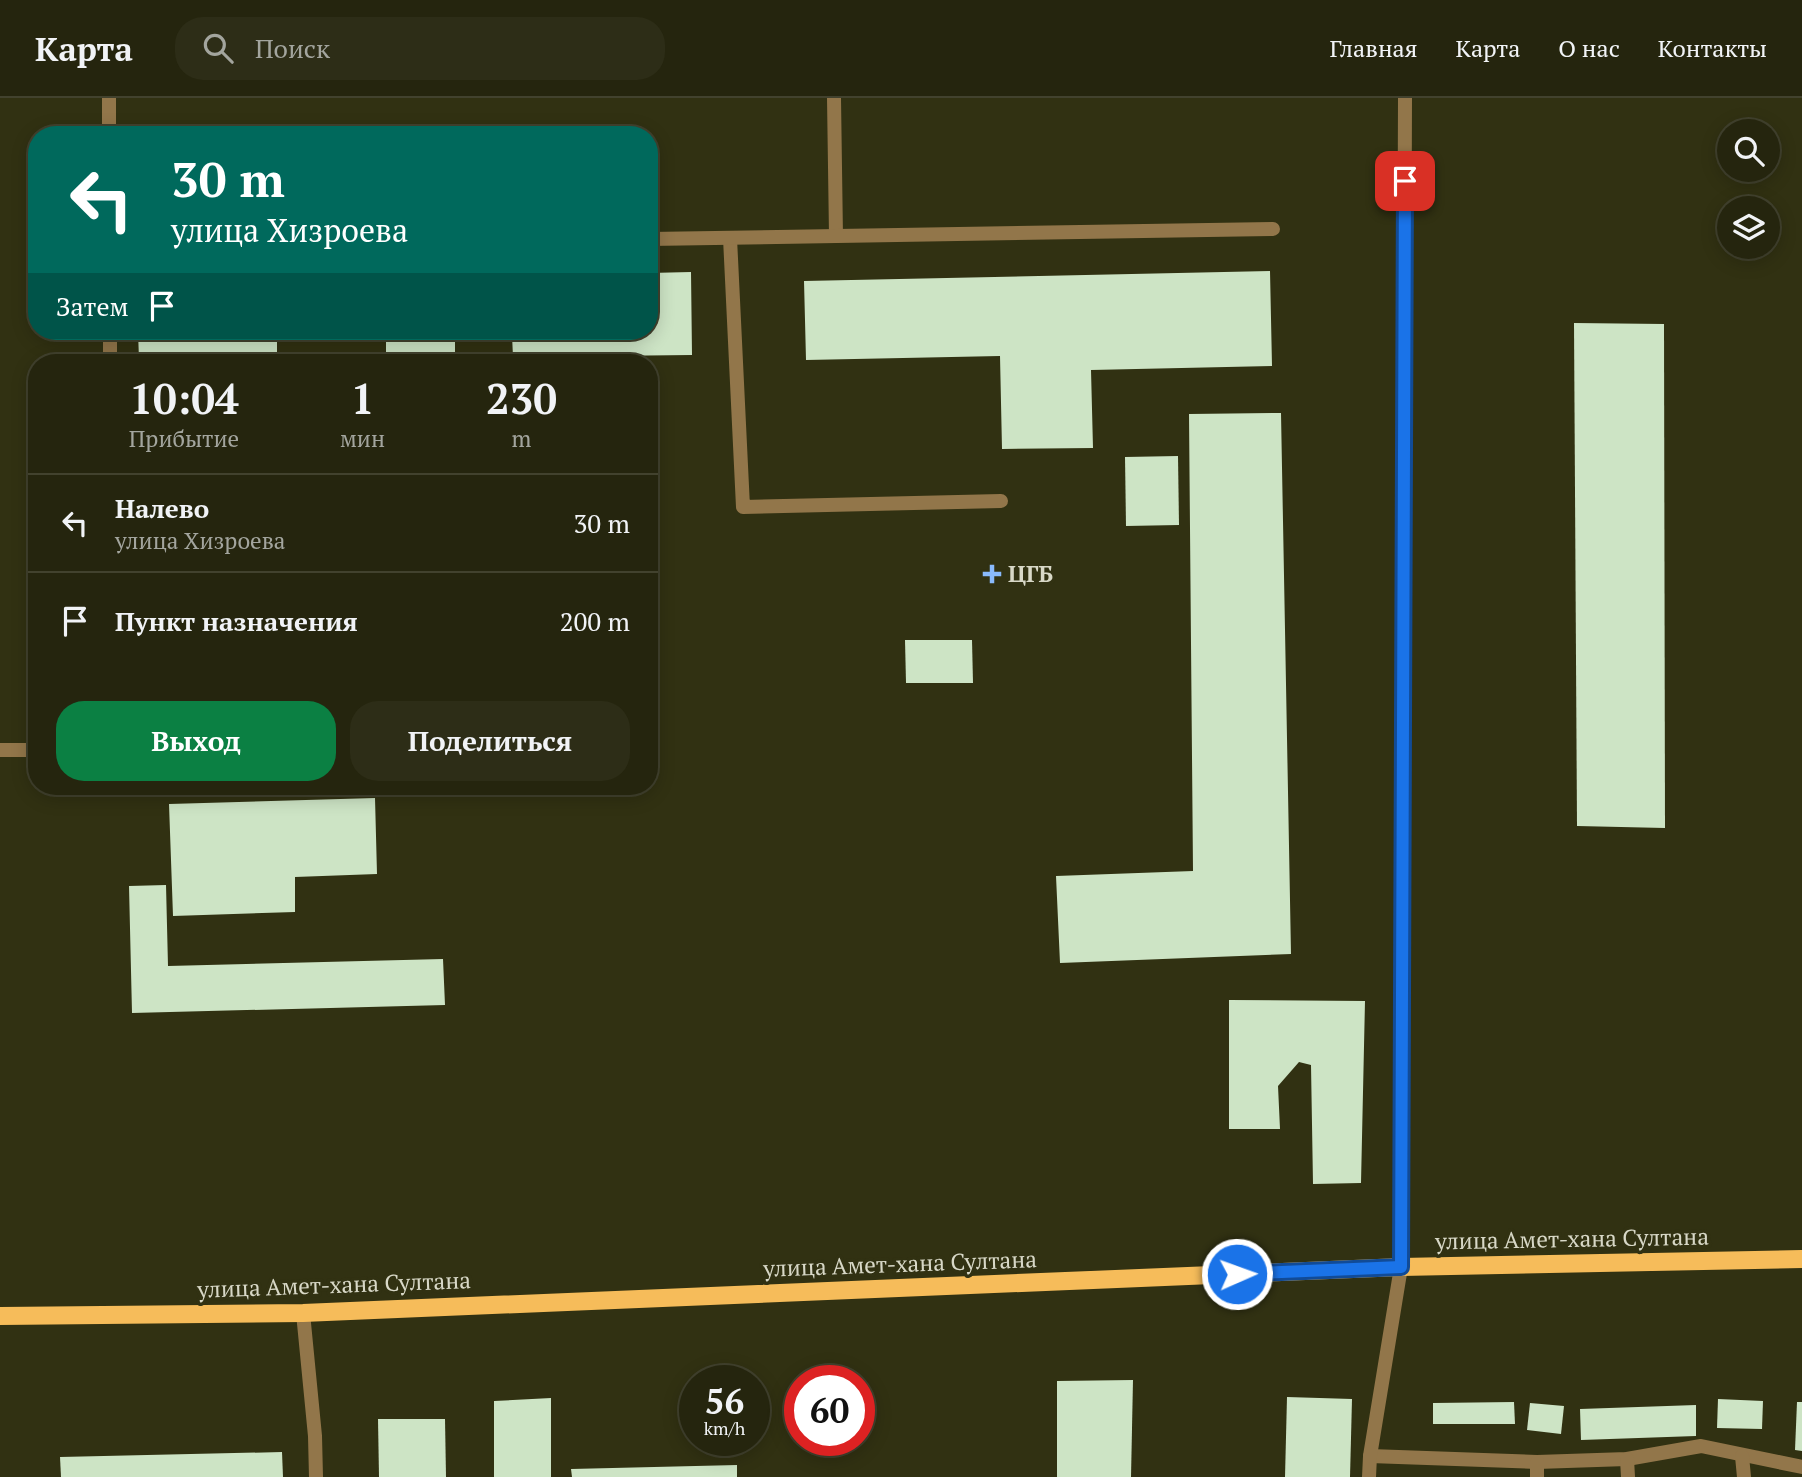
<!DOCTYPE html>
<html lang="ru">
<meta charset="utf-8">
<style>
body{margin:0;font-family:"PT Serif",serif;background:#2d2d17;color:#f1f3f6;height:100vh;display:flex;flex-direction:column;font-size:26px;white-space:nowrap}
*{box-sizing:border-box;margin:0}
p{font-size:23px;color:#a3a59e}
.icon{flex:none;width:38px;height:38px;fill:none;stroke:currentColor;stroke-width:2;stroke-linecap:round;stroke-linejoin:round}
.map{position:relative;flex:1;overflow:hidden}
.details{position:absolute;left:28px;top:256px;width:630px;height:441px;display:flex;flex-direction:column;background:#25250e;border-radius:28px;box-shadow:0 4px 18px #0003,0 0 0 2px #42422e}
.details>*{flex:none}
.banner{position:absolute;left:28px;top:28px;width:630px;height:214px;border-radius:28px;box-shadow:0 4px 18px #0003,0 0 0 2px #42422e;background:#00695c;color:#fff;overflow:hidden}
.controls{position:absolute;left:1717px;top:21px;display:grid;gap:14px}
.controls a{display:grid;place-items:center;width:63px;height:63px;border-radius:50%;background:#25250e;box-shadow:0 4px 18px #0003,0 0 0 2px #42422e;font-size:35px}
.speed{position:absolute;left:679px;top:1267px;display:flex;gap:14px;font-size:35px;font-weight:700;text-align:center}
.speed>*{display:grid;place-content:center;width:91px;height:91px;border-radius:50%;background:#25250e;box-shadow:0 4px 18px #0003,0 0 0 2px #42422e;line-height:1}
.speed small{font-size:18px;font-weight:400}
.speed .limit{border:10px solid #d22;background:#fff;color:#111}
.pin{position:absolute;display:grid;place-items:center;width:60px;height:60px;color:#fff;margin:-30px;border-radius:14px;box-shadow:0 4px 10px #0006}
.me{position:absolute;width:77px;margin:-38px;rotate:88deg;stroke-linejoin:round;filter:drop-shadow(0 0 5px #0008)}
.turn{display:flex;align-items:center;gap:24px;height:147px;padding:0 28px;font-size:32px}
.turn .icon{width:91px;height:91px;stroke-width:2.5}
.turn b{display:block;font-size:49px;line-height:60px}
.then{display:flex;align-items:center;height:66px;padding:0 28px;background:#0003;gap:14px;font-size:26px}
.eta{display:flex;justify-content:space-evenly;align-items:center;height:119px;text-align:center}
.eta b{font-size:42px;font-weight:800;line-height:49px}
.action{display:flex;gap:14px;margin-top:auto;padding:14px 28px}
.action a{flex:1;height:80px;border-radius:28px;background:#0b8043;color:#fff;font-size:28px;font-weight:800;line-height:80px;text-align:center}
.action a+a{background:#2d2d17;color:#f1f3f6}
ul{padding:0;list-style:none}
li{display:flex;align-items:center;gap:21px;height:98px;padding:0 28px;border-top:2px solid #42422e}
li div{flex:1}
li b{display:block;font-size:26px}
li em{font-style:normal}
header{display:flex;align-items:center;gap:42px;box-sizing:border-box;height:98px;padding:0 35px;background:#25250e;border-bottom:2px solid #42422e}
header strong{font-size:33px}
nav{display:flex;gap:38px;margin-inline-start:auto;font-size:24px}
.search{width:490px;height:63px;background:#2d2d17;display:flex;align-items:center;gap:18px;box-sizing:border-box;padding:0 24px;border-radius:28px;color:#a3a59e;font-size:26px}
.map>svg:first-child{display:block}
.building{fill:#cde4c5}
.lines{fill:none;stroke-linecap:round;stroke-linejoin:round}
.lane{stroke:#92764a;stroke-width:14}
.street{stroke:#92764a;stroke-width:14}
.primary{stroke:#f6bc5a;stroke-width:18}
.route-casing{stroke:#114b97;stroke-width:18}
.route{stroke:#1a73e8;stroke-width:12}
.poi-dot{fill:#89bafc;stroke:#313112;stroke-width:2.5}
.labels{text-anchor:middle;stroke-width:7;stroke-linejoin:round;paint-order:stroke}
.poi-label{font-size:23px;font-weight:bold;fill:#d8d8c7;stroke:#313112;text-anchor:start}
.street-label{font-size:23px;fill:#d8d8c7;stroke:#313112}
</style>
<header>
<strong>Карта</strong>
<div class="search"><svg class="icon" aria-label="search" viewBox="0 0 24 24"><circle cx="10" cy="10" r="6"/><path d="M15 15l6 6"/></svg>Поиск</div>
<nav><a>Главная</a><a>Карта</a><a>О нас</a><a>Контакты</a></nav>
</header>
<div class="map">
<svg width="1802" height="1379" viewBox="0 0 1802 1379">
<rect width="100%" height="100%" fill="#313112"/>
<g class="building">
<path d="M1270,173l2,95 -181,4 2,78 -91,1 -2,-93 -194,4 -2,-79z"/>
<path d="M691,174l1,83 -179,2 -1,-22 -235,3v20l-138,2 -1,-29h511v-58z"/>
<path d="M1574,225l90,1 1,504 -88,-2z"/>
<rect x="386" y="241" width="69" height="23"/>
<path d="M1281,315l10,541 -231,9 -4,-87 137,-5 -4,-457z"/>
<path d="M1178,358l1,69 -53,1 -1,-69z"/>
<path d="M905,542h67l1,43h-67z"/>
<path d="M375,700l2,76 -82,3v35l-122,4 -4,-112z"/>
<path d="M166,787l2,81 275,-7 2,46 -313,8 -3,-127z"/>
<path d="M1229,902l136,1 -4,182 -48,1 -2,-119 -12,-3 -21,24 2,43h-51z"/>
<path d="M1133,1282l-2,97h-74v-96z"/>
<path d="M1287,1299l65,2 -2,78h-65z"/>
<path d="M551,1300v79h-57v-76z"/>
<path d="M1718,1301l45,2 -1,28 -45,-1z"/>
<path d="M1514,1304l1,22h-82v-21z"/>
<path d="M1797,1304h5v49l-7,-1z"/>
<path d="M1530,1305l34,3 -3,28 -34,-4z"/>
<path d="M1696,1307v31l-115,4 -1,-31z"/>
<path d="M378,1321h67l1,58h-67z"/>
<path d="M282,1354l1,25h-222l-1,-20z"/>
<path d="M737,1367v12h-165l-1,-8z"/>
</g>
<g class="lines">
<g class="lane">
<path d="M109,0v37"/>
<path d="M834,0l2,138"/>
<path d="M730,140l13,269 258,-6"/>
<path d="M649,141l624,-10"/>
<path d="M110,233v31"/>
<path d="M0,652h37"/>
<path d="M1370,1358l167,6 90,-3 74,-13 101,21"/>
<path d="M1742,1358l2,21"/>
<path d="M1627,1361l1,18"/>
<path d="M1369,1379l1,-21 31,-189"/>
<path d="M1537,1379v-15"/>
</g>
<g class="street">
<path d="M1401,1169l4,-1169"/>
<path d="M303,1215l12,123 1,41"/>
</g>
<path class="primary" d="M0,1218l303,-3 1098,-46 401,-8"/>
</g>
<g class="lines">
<defs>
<path id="route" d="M1237,1176l164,-7 4,-1086"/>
</defs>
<use href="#route" class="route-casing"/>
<use href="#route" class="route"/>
</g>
<path class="poi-dot" d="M988.5 465.5h7v7h7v7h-7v7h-7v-7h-7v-7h7z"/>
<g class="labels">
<g class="poi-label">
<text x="1008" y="484">ЦГБ</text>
</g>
<g class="street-label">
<text transform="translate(1572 1141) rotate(-1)" y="8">улица Амет-хана Султана</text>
<text transform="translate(900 1166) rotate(-2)" y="8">улица Амет-хана Султана</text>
<text transform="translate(334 1187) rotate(-2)" y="8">улица Амет-хана Султана</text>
</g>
</g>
</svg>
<div class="controls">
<a><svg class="icon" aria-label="search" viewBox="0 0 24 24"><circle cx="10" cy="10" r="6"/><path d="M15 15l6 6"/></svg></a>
<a><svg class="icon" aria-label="layers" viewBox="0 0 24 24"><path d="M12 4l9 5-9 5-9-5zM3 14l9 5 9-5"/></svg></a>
</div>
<div class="speed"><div>56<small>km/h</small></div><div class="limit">60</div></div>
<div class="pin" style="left:1405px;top:83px;background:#d93025"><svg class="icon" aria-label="arrive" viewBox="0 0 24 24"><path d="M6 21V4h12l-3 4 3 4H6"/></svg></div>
<svg class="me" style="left:1237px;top:1176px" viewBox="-20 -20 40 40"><circle r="17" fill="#1a73e8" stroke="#fff" stroke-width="3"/><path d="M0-11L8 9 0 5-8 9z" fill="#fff"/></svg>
<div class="banner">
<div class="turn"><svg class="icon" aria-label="left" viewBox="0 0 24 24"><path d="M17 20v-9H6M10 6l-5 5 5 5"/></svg><div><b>30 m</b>улица Хизроева</div></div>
<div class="then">Затем<svg class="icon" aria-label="arrive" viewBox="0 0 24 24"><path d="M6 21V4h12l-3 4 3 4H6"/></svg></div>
</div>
<section class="details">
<div class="eta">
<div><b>10:04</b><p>Прибытие</p></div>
<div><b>1</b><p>мин</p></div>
<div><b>230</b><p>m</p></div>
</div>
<ul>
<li><svg class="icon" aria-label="left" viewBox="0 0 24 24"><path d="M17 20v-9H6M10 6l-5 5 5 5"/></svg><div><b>Налево</b><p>улица Хизроева</p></div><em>30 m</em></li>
<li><svg class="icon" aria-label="arrive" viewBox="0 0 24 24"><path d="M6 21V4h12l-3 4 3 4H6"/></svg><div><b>Пункт назначения</b></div><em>200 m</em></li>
</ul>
<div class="action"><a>Выход</a><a>Поделиться</a></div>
</section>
</div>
